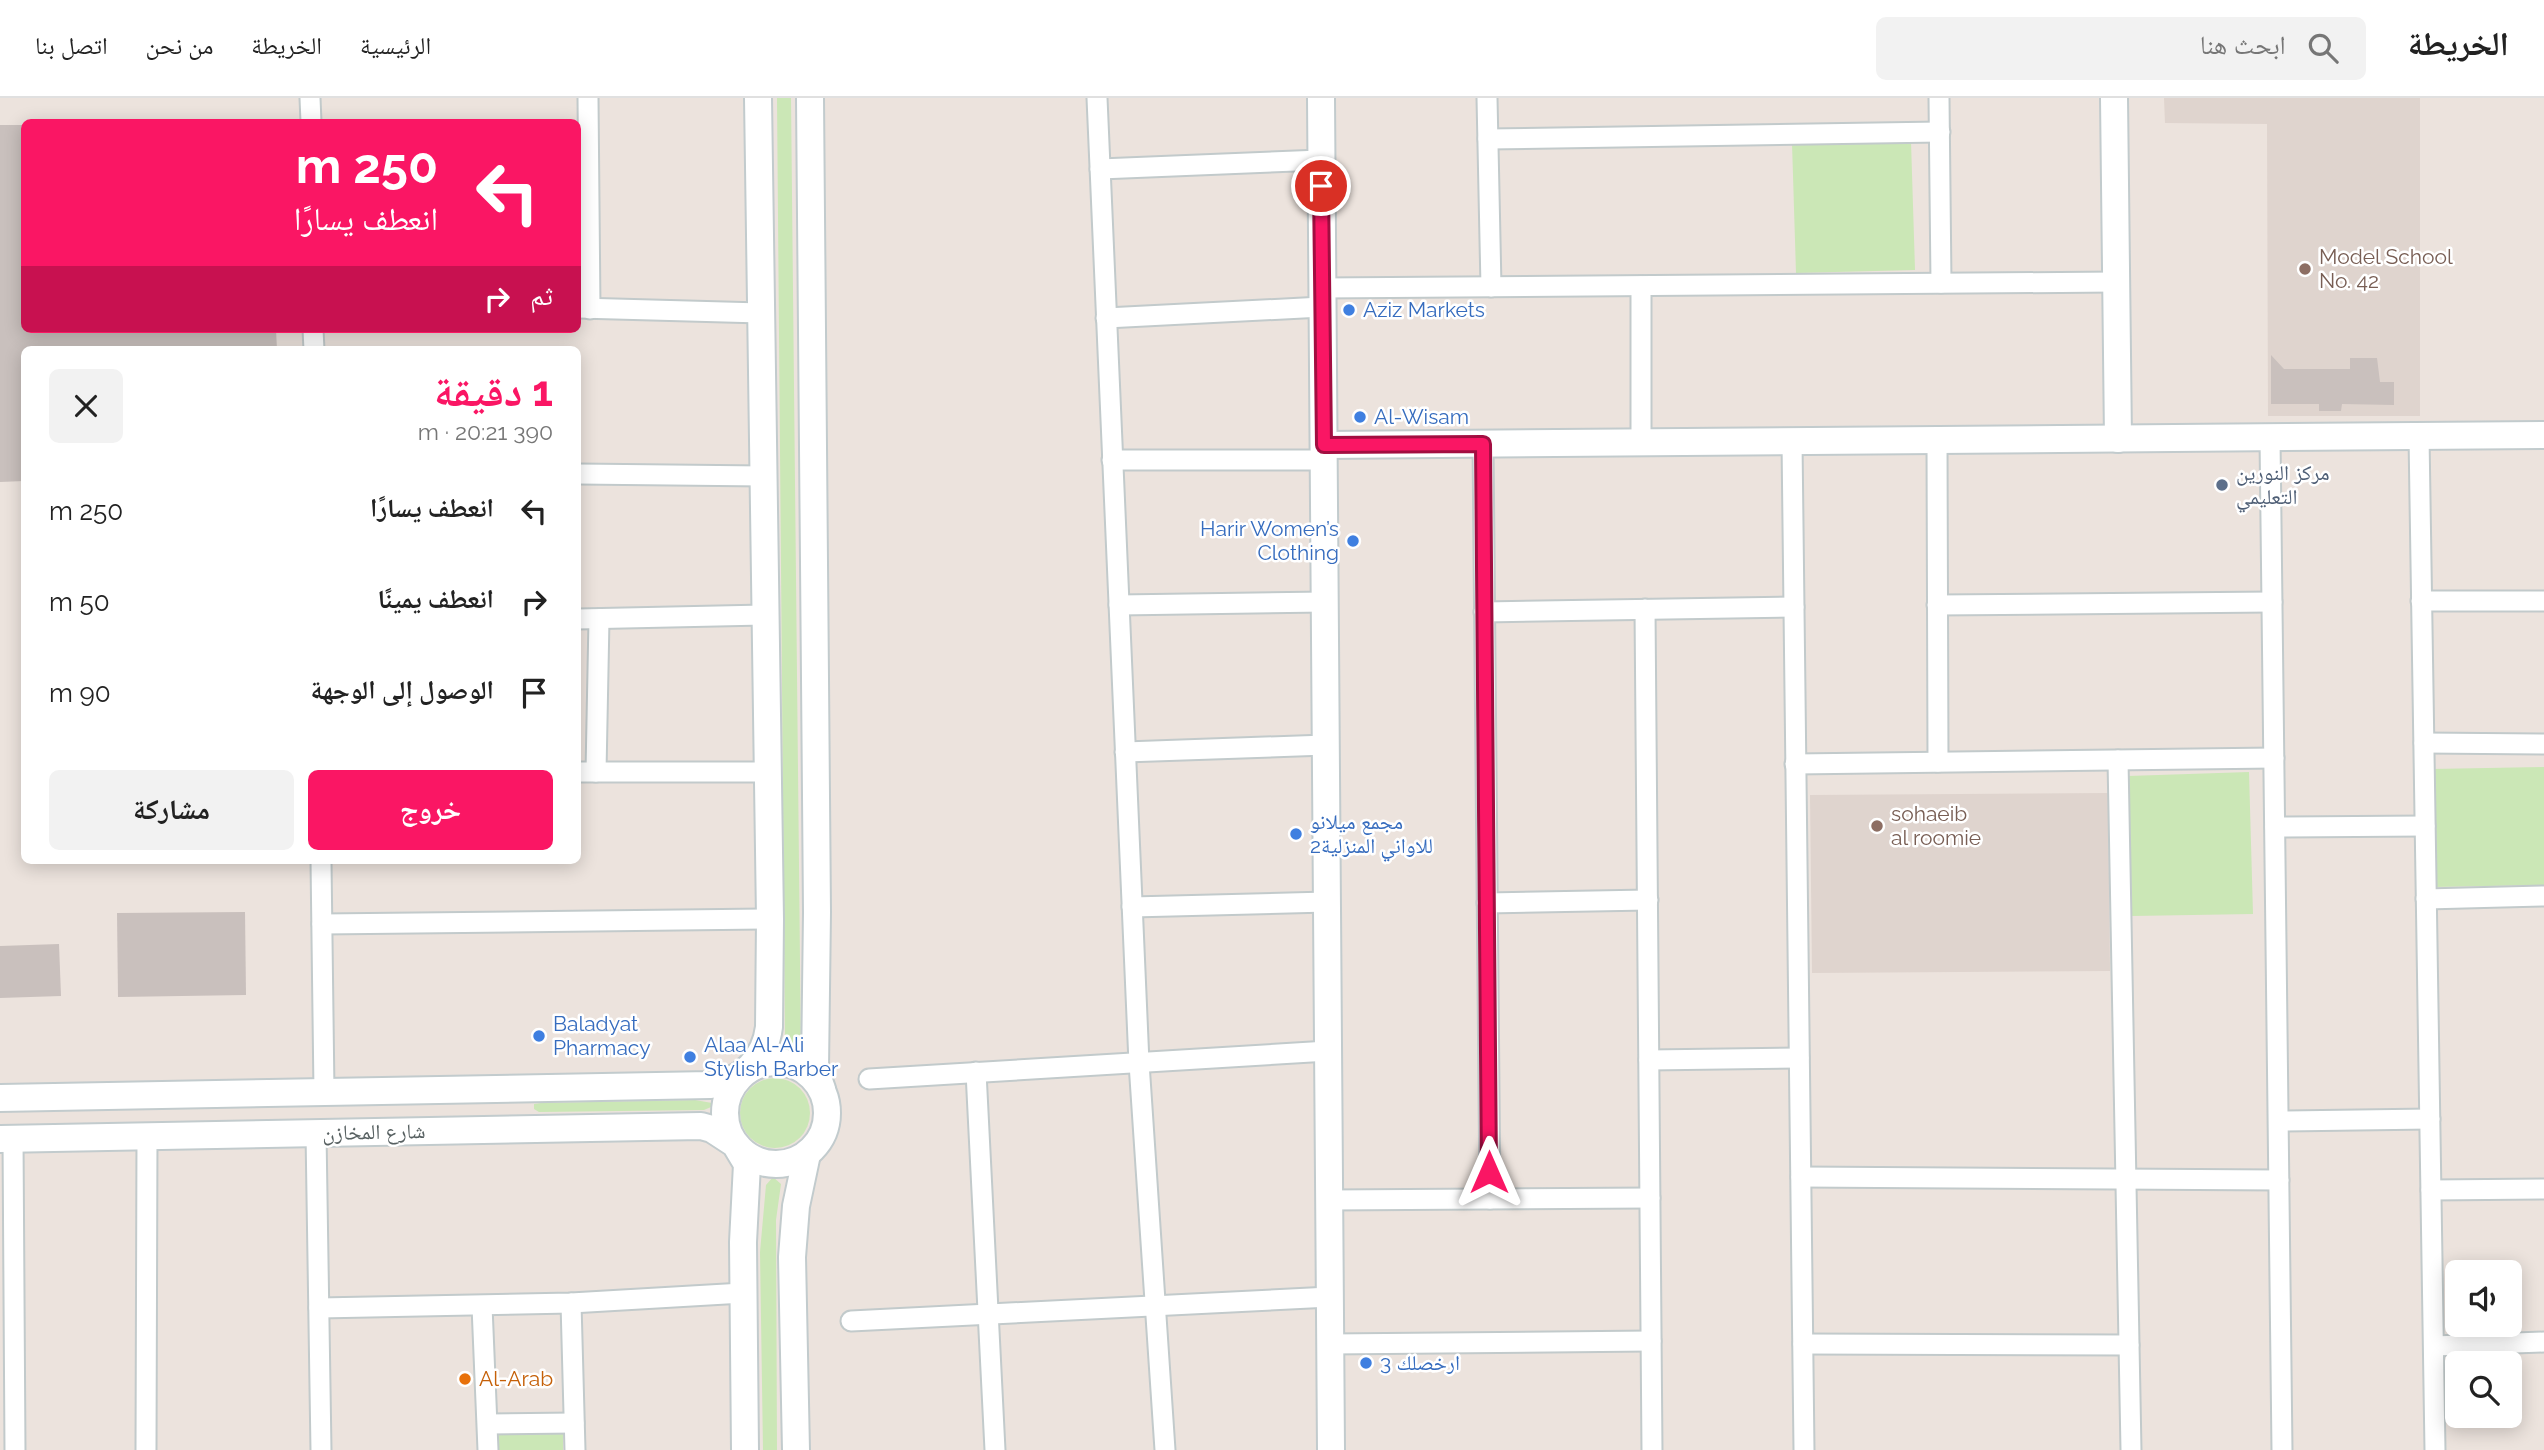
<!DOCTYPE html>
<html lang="ar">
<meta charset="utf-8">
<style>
body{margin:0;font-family:Raleway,"Noto Naskh Arabic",sans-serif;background:#f2f2f2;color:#222;direction:rtl;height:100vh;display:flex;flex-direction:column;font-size:26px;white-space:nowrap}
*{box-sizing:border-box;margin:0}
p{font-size:23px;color:#767676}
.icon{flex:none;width:38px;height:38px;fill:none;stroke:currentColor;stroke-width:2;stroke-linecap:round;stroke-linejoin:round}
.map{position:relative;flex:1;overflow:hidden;direction:ltr}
.drawer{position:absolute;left:21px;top:248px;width:560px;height:518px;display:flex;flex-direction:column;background:#fff;border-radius:10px;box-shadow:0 4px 18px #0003;direction:rtl}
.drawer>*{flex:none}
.top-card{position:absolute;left:21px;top:21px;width:560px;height:214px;border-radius:10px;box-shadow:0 4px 18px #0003;direction:rtl;background:#fa1664;color:#fff;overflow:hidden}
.buttons{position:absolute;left:2445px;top:1162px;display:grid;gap:14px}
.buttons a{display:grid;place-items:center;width:77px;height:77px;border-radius:10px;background:#fff;box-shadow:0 4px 18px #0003;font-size:35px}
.pin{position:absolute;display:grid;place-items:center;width:60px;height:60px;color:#fff;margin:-30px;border:4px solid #fff;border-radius:50%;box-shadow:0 2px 7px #0007}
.me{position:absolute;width:77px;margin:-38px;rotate:0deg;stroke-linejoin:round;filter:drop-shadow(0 0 5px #0008)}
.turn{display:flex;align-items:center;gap:24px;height:147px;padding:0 28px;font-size:32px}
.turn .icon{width:91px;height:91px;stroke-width:2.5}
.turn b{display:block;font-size:49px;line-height:60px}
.then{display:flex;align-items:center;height:66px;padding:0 28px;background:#0003;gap:14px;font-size:26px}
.round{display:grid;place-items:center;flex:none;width:74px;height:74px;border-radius:10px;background:#f2f2f2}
.summary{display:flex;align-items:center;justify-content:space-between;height:119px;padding:0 28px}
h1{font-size:42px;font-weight:700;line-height:52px;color:#fa1664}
.button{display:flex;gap:14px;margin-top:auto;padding:14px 28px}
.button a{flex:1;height:80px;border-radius:10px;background:#fa1664;color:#fff;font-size:28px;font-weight:700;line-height:80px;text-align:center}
.button a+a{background:#f2f2f2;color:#222}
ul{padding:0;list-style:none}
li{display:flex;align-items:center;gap:21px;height:91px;padding:0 28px}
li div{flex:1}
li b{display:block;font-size:26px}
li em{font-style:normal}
header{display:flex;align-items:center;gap:42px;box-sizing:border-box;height:98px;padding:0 35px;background:#fff;border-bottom:2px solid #e0e0e0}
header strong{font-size:33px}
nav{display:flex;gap:38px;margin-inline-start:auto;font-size:24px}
.search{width:490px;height:63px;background:#f2f2f2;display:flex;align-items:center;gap:18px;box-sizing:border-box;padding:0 24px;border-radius:10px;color:#767676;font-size:26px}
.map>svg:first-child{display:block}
.education{fill:#dfd4ce}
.green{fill:#cbe7b6}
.building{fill:#c9c0bd}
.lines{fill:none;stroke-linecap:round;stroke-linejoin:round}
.street-casing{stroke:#c2cacb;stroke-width:23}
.secondary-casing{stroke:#c2cbcd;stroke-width:30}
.street{stroke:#fff;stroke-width:19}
.secondary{stroke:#fff;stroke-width:26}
.route-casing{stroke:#a20e41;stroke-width:18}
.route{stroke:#fa1664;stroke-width:12}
.education-dot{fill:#8d6e63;stroke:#fff;stroke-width:2.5}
.shop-dot{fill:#3f7fe0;stroke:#fff;stroke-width:2.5}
.service-dot{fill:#5c6f8a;stroke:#fff;stroke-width:2.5}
.food-dot{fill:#e8710a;stroke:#fff;stroke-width:2.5}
.labels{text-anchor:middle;stroke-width:5;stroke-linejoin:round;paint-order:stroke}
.education-label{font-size:21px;fill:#785e54;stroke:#fff;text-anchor:start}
.shop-label{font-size:21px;fill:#366cbe;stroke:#fff;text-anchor:start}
.service-label{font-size:21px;fill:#4e5e75;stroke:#fff;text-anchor:start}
.street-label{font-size:21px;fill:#576061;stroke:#fff}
.food-label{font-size:21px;fill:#c56008;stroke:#fff;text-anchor:start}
</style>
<header>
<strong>الخريطة</strong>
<div class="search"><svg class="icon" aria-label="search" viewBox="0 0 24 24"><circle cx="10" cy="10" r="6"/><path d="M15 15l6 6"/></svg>ابحث هنا</div>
<nav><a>الرئيسية</a><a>الخريطة</a><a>من نحن</a><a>اتصل بنا</a></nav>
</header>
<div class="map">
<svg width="2544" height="1352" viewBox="0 0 2544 1352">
<rect width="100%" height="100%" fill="#ece3dd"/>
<g class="education">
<path d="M2164,0h256v318h-152l-1,-292 -102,-1z"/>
<path d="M2108,695l2,178 -298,2 -2,-178z"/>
</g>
<g class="green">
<path d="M777,0h14l10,959 -20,-4 4,-14z"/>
<path d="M1911,43l4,129 -119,3 -4,-130z"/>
<path d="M2544,669v118l-111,2 -2,-118z"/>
<path d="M2249,674l4,142 -121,2 -4,-140z"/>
<circle cx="775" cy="1015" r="35"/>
<path d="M695,1002l17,3 -1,4 -7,3 -165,2 -5,-3v-5l7,-1z"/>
<path d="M773,1079l8,7 -5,36 1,230h-14l-3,-198 6,-67z"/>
<path d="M563,1335v17h-64v-16z"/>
</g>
<g class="building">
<path d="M0,27h24v204h252l1,21h-253v131l-24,1z"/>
<path d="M2271,257l13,14h66v-11h27l3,24h14v23l-52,-1 -1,7h-22v-7h-48z"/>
<path d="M245,814l1,83 -128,2 -1,-84z"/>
<path d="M59,846l2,52 -61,2v-52z"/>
</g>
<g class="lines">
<defs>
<g id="street">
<path d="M310,0l1,24"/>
<path d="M588,0l2,211"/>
<path d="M1097,0l42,965 26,387"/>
<path d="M1487,0l4,189"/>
<path d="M1939,0l2,185"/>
<path d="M1488,41l452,-7"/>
<path d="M1100,71l221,-9"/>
<path d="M1322,190l794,-6"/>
<path d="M579,210l182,5"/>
<path d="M1106,220l216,-11"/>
<path d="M313,231l1,21"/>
<path d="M2419,338l16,1014"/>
<path d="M2270,340l12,1012"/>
<path d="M1937,342l1,322"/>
<path d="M1792,343l12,1009"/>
<path d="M1641,344v-156"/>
<path d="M1483,346l7,755"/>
<path d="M1112,362h212"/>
<path d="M578,376l186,2"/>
<path d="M2421,503h123"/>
<path d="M1119,507l206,-3"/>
<path d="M1937,507l335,-3"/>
<path d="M1645,511l7,841"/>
<path d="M1484,514l310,-5"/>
<path d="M578,521l188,-4"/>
<path d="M2424,645l120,1"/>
<path d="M1125,654l201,-7"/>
<path d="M2118,662l13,690"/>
<path d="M1795,666l479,-6"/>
<path d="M578,674h190"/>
<path d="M596,674l3,-153"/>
<path d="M2275,729l150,-1"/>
<path d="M321,763l3,231"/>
<path d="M2426,801l118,-3"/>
<path d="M1487,805l161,-3"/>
<path d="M1132,809l195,-5"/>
<path d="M322,826l448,-5"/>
<path d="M1649,962l150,-2"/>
<path d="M976,974l19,378"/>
<path d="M869,981l459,-28"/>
<path d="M2279,1023l151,-2"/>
<path d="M316,1035l5,317"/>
<path d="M13,1040l2,312"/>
<path d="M1801,1079l478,3"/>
<path d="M2431,1092l113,-1"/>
<path d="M1329,1102l321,-2"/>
<path d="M571,1205l4,147"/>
<path d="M482,1208l6,144"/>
<path d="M319,1210l252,-5 172,-10"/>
<path d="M851,1223l479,-24"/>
<path d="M1330,1246l321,-3"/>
<path d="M1803,1246l326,1"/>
<path d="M2434,1248l110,-4"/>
<path d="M488,1326l86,-1"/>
<path d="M146,1352l1,-314"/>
</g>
<g id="secondary">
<path d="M810,0l7,814 -2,157 7,20"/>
<path d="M1321,0l10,1352"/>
<path d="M2114,0l4,341"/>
<path d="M1324,347l1220,-10"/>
<circle cx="776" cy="1015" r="51"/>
<path d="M0,1000l710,-13c32,-3 55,-26 59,-58l1,-108 -12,-821"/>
<path d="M0,1041l701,-13 11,3 23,15 12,20 -4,78 2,208"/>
<path d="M796,1352l-4,-193 4,-51 11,-52"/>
</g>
</defs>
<use href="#street" class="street-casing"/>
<use href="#secondary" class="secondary-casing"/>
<use href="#street" class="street"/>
<use href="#secondary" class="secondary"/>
</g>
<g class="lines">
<defs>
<path id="route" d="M1321,88l3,259 159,-1 6,728"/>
</defs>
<use href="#route" class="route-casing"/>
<use href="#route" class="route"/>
</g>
<g class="education-dot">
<circle cx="2305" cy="171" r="7"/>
<circle cx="1877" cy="728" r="7"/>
</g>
<g class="shop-dot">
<circle cx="1349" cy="212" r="7"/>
<circle cx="1360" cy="319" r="7"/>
<circle cx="1353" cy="443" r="7"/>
<circle cx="1296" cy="736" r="7"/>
<circle cx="539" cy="938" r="7"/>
<circle cx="690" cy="959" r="7"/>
<circle cx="1366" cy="1265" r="7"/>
</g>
<circle class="service-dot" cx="2222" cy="387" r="7"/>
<circle class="food-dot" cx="465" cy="1281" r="7"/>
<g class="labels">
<g class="education-label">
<text x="2319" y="166">Model School<tspan x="2319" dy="24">No. 42</tspan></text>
<text x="1891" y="723">sohaeib<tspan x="1891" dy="24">al roomie</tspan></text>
</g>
<g class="shop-label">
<text x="1363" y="219">Aziz Markets</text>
<text x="1374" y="326">Al-Wisam</text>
<text x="1339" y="438" text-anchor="end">Harir Women’s<tspan x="1339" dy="24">Clothing</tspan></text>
<text x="1310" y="731">مجمع ميلانو<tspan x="1310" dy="24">للاواني المنزلية2</tspan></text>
<text x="553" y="933">Baladyat<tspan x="553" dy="24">Pharmacy</tspan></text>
<text x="704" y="954">Alaa Al-Ali<tspan x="704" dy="24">Stylish Barber</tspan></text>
<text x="1380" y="1272">ارخصلك 3</text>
</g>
<g class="service-label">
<text x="2236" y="382">مركز النورين<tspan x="2236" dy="24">التعليمي</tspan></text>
</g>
<g class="street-label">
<text transform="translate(374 1034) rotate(-1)" y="7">شارع المخازن</text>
</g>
<g class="food-label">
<text x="479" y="1288">Al-Arab</text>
</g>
</g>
</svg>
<div class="buttons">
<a><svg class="icon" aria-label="sound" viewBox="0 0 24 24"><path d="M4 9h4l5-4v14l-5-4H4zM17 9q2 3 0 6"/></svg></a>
<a><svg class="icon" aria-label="search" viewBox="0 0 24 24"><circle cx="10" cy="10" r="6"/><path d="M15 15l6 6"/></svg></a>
</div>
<div class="pin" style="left:1321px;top:88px;background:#d93025"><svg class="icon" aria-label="arrive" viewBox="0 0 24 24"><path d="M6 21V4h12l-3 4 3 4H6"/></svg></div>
<svg class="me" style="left:1489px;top:1074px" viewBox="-20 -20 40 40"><path d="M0-17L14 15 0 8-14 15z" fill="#fa1664" stroke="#fff" stroke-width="4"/></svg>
<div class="top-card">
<div class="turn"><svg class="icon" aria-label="left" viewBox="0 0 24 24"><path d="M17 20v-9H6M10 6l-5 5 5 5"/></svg><div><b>250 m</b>انعطف يسارًا</div></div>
<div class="then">ثم<svg class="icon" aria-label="right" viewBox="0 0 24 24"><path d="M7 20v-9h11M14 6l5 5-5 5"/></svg></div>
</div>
<section class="drawer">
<div class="summary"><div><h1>1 دقيقة</h1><p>390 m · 20:21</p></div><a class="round"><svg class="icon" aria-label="close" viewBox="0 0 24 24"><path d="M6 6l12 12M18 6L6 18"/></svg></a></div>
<ul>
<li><svg class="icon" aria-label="left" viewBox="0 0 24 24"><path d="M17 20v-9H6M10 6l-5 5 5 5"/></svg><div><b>انعطف يسارًا</b></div><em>250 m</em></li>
<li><svg class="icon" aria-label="right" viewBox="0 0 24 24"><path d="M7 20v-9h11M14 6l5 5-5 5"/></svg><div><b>انعطف يمينًا</b></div><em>50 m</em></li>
<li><svg class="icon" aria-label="arrive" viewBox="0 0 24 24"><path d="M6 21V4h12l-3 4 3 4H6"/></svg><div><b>الوصول إلى الوجهة</b></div><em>90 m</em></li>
</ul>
<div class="button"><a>خروج</a><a>مشاركة</a></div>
</section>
</div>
